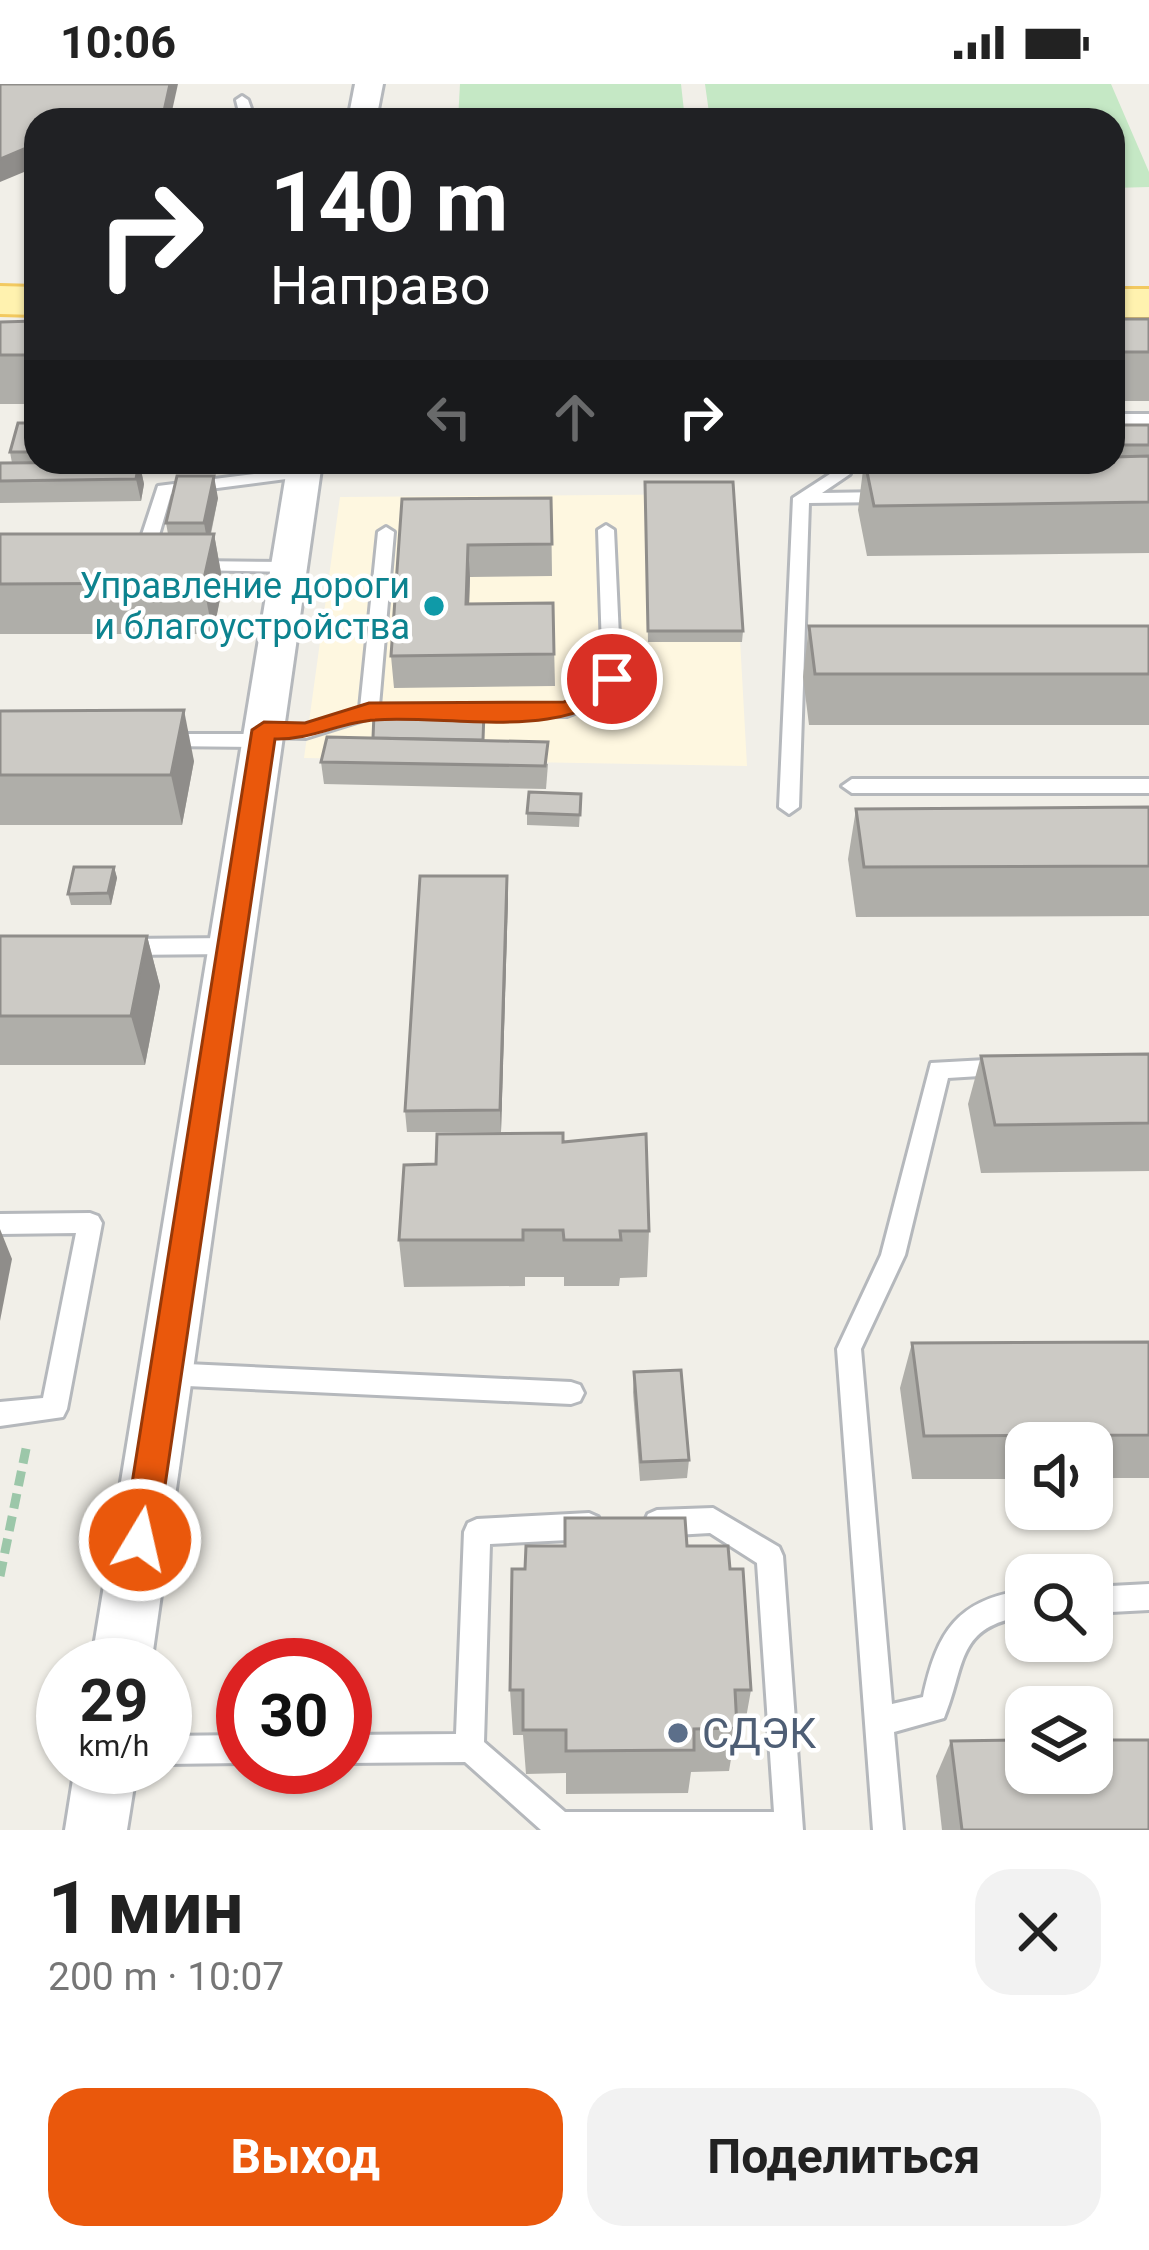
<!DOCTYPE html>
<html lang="ru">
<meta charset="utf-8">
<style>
body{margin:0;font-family:Roboto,sans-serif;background:#f2f2f2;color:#222;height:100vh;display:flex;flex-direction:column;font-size:45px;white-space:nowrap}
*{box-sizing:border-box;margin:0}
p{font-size:39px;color:#767676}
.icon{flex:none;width:66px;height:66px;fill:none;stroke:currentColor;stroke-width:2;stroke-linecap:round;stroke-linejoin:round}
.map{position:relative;height:1746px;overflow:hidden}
.sheet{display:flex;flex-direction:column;background:#fff;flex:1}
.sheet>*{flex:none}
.top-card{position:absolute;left:24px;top:24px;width:1101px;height:366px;border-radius:36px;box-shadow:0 3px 9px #0004;background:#202124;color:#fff;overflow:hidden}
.buttons{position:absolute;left:1005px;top:1338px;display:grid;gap:24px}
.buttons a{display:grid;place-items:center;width:108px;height:108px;border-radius:24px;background:#fff;box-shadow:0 3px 9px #0004;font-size:60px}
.speed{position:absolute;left:36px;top:1554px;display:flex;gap:24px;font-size:60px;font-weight:700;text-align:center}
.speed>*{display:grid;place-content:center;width:156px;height:156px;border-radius:50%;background:#fff;box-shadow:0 3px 9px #0004;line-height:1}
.speed small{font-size:30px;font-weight:400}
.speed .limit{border:18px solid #d22;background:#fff;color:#111}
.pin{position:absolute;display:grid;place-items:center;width:102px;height:102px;color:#fff;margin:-51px;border:6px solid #fff;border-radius:50%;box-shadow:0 3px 12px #0007}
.me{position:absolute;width:132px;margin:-66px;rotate:9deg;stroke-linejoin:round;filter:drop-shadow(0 0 9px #0008)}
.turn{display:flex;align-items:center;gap:42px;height:252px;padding:0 48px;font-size:54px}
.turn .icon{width:156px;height:156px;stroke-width:2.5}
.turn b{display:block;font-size:84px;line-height:102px}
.lanes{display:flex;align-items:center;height:114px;padding:0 48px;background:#0003;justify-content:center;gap:60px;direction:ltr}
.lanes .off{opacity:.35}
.round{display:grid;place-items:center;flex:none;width:126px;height:126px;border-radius:36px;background:#f2f2f2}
.overview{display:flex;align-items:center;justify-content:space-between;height:204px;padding:0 48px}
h1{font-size:72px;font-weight:700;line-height:90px}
.action{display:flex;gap:24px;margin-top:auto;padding:24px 48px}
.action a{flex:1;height:138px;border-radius:36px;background:#ea580c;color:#fff;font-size:48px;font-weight:700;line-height:138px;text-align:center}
.action a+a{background:#f2f2f2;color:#222}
.status{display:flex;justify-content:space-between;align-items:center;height:84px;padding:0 60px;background:#fff;direction:ltr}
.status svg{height:33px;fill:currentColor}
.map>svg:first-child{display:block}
.commercial{fill:#fef7e0}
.green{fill:#c5e8c5}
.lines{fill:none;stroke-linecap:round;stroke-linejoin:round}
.service-casing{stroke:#b5b8bc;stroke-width:6}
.minor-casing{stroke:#b5b8bc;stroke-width:6}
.primary-casing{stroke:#f2c960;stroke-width:6}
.path{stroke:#9cc7a9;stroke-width:9;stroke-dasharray:15 8;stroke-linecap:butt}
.service{fill:#fff;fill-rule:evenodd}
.minor{fill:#fff;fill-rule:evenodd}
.primary{fill:#fff2af;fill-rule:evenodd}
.wall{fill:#afaea9}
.shaded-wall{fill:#8f8d8a}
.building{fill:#cccac5;stroke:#8f8d8a;stroke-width:3}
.route{fill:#ea580c;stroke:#983908;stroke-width:3}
.culture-dot{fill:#0f9aa8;stroke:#fff;stroke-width:4.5}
.service-dot{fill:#5c6f8a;stroke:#fff;stroke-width:4.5}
.labels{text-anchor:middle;stroke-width:9;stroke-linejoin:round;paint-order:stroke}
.culture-label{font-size:36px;fill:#0d838f;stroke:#fff;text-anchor:end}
.near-service-label{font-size:42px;fill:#4e5e75;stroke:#fff;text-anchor:start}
</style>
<div class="status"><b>10:06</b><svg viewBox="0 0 49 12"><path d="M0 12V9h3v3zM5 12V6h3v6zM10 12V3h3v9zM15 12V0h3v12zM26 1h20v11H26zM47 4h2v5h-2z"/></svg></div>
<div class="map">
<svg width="1149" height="1746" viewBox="0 0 1149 1746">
<rect width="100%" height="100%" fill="#f1efe8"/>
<path class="commercial" d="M732,410l15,272 -443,-8 36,-261z"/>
<g class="green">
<path d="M460,0h221l4,36h-227z"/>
<path d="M705,0h406l38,88v15l-36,1v-68h-403z"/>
</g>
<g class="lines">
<defs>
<g id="service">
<path d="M242,12l6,4 7,20h-14l-5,-20z"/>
<rect x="1113" y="330" width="36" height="10"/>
<path d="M832,378h16l2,12 -28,19 63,-1 8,5 -8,5 -76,1 -10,304 -10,7 -10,-7 14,-309 40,-26z"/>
<path d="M303,384l6,2v6l-138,18 -19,65 -9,5 -9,-5 24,-73z"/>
<path d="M606,441l8,5 7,149 -18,23 -36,14 -197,2 -64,20 -36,-1 2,4 -2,5 -7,1 -100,-1 -9,-6 9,-6h94l-2,-4 2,-5 48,1 55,-18 18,-176 8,-5 8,5 -15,174 186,-2 24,-10 14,-16 -5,-148z"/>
<path d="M194,477l95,1 9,5 -9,5 -101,-2 -3,-4z"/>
<path d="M852,695h297v14h-297l-10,-7z"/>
<path d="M231,854l10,8 -10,8 -108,1 -10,-8 10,-8z"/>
<path d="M1004,975l8,3 3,6 -3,6 -64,4 -43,177 -44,94 31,355 31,-7c14,-65 34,-98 103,-107v26c-71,10 -60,49 -82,102l-50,14 9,98h-30l-36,-481 44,-94 50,-192z"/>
<path d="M90,1129l8,3 4,7 -35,186 -4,8 -63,9v-24l43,-4 33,-165 -76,1v-20z"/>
<path d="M166,1279l405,19 9,3 4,8 -4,8 -9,3 -405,-19 -9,-3 -3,-8 3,-8z"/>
<path d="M713,1424l66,39 4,9 20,274h-262l-76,-68 -120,1v-28l111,-1 8,-202 4,-9 9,-4 112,-6 9,4 4,9 -4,9 -9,4 -99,5 -6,198 81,70h209l-17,-249 -47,-30 -53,3 -9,-4 -4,-9 4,-9 9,-4z"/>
<path d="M1149,1500v26l-57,3v-26z"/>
<path d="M243,1651v28l-78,1v-28z"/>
</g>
<g id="minor">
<path d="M355,0h28l-7,36h-28z"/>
<path d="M288,378h34l-171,1203h-60z"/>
<path d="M75,1683h62l-10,63h-62z"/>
</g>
<g id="primary">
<path d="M0,202l36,1v28l-36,-1z"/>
<rect x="1113" y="205" width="36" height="28"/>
</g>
</defs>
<use href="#service" class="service-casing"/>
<use href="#minor" class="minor-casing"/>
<use href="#primary" class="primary-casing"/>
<path class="path" d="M0,1492l27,-132"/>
<use href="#service" class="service"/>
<use href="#minor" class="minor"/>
<use href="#primary" class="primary"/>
</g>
<g class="wall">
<rect x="1113" y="235" width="36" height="82"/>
<path d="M36,237v83h-36v-82z"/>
<path d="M36,339v39l208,1 -104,2 4,19 -3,17 -141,2v-40h12l-2,-11z"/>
<path d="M1113,341h36v128l-282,3 -9,-46 6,-48 249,-6z"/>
<path d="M645,398l98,149 -1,11h-94z"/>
<path d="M218,414l-7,36h3l9,50 -10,50h-213v-100h168l-2,-11z"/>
<path d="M551,414l1,78 -82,1 -1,27 84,-1 2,83 -161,2 -3,-32 11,-157z"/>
<path d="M809,542h340v99h-340l-6,-48z"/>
<path d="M0,627l194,50 -12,64h-182z"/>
<path d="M484,656l64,24 -2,25 -222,-5 -3,-22z"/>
<path d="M581,710l-2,33 -52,-2v-12z"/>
<path d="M1149,723v109l-293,1 -8,-58 8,-50z"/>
<path d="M114,783l3,11 -6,27h-40l-3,-11z"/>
<path d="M508,814l-7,234h-94l-2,-21z"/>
<path d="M0,852h147l13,50 -15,79h-145z"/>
<path d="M1149,970v117l-168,2 -13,-69 13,-48z"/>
<path d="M563,1058l86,89 -2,46 -27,1 -1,8h-55v-9h-39v9l-121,1 -5,-47z"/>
<path d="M1149,1258v136h-57v-35h-66v36h-114l-12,-91 12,-45z"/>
<path d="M634,1288l55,88 -2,18 -47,3 -7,-89z"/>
<path d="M687,1462l43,23 21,121 -8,45h-8l-6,36 -38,1 -3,21 -122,1v-21l-40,1 -3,-39h-10l-3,-45 15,-121z"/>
<path d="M951,1657l198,89h-207l-6,-54z"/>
</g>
<g class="shaded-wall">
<path d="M170,0h8l-8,36h-8z"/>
<path d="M36,60v23l-36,15v-23z"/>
<path d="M139,378l5,22 -3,17 -5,-22z"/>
<path d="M214,392l4,22 -10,47 -4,-22z"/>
<path d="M214,450l9,50 -10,50 -10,-51z"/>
<path d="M468,461l2,32 -2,59 -2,-32z"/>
<path d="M184,626l10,51 -12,64 -11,-50z"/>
<path d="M114,783l3,11 -6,27 -3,-12z"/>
<path d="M507,792l1,22 -7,234 -1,-22z"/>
<path d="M147,852l13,50 -15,79 -14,-49z"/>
<path d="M0,1145l12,30 -12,62z"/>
</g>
<g class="building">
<path d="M0,0h170l-8,36h-126v24l-36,15z"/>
<rect x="1113" y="235" width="36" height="33"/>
<path d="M36,237v34h-36v-33z"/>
<path d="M18,339h18v29h-26z"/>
<rect x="1113" y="341" width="36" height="20"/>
<path d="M1149,372v46l-275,4 -9,-44h248v-5z"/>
<path d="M139,378l-3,17 -136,2v-18z"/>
<path d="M177,392h37l-10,47h-38z"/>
<path d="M645,398h88l10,149h-95z"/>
<path d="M551,414l1,46 -84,1 -2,59 87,-1 1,51 -163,2 11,-157z"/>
<path d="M0,450h214l-11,49 -203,1z"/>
<path d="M809,542h340v48h-334z"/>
<path d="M184,626l-13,65h-171v-64z"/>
<path d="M484,628l-1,28 -110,-2 1,-24z"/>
<path d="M327,653l221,5 -3,24 -224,-4z"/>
<path d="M529,708l52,2 -1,21 -53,-2z"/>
<path d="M1149,723v59l-285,1 -8,-58z"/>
<path d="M74,783h40l-6,26 -40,1z"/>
<path d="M420,792h87l-7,234 -95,1z"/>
<path d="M0,852h147l-16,80h-131z"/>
<path d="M1149,970v69l-154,2 -14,-69z"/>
<path d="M563,1049v9l83,-8 3,97h-29l1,9h-57l-1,-10h-40v10h-124l5,-75 32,-1 1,-30z"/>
<path d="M1149,1258v93l-225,1 -12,-93z"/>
<path d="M681,1286l8,90 -48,2 -7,-90z"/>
<path d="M565,1434h120l2,28h41l2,23h13l8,121h-16l2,38 -43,1v21l-128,1v-21h-43v-40h-13l2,-121h13l1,-23h39z"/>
<path d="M1026,1656v33h66v-33h57v90h-187l-11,-89z"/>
</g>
<path class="route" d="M612,587l12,8c-45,66 -176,35 -249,41 -35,2 -63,20 -100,19l-118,801 -5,12 -12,5 -12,-5 -5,-12 129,-810 12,-8 41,1 64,-20 195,-1 24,-10z"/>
<circle class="culture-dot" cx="434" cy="522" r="12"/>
<circle class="service-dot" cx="678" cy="1649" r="12"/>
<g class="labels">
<g class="culture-label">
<text x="410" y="514">Управление дороги<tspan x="410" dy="41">и благоустройства</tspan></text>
</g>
<g class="near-service-label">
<text x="702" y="1664">СДЭК</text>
</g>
</g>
</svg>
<div class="buttons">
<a><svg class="icon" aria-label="sound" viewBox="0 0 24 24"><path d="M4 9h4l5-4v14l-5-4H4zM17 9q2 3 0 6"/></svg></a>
<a><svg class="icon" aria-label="search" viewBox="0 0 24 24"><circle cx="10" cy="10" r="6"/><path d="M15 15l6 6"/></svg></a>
<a><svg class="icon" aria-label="layers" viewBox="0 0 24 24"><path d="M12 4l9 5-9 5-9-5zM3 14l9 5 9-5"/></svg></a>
</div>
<div class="speed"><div>29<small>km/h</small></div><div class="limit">30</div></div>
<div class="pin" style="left:612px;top:595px;background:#d93025"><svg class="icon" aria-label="arrive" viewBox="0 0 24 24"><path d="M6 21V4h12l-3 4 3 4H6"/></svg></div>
<svg class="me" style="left:140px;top:1456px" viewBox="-20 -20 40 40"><circle r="17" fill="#ea580c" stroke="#fff" stroke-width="3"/><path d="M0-11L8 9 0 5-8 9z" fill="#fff"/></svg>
<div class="top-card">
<div class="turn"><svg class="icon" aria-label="right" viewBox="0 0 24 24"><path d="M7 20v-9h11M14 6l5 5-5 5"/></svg><div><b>140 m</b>Направо</div></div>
<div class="lanes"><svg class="icon off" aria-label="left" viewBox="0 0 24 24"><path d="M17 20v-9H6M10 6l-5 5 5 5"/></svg><svg class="icon off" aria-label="ahead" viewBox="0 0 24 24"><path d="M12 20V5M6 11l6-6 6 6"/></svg><svg class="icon" aria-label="right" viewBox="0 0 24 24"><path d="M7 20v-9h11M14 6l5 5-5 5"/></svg></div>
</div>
</div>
<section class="sheet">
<div class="overview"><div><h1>1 мин</h1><p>200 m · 10:07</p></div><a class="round"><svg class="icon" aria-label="close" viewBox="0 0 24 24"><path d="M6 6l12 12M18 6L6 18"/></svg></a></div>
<div class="action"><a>Выход</a><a>Поделиться</a></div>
</section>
